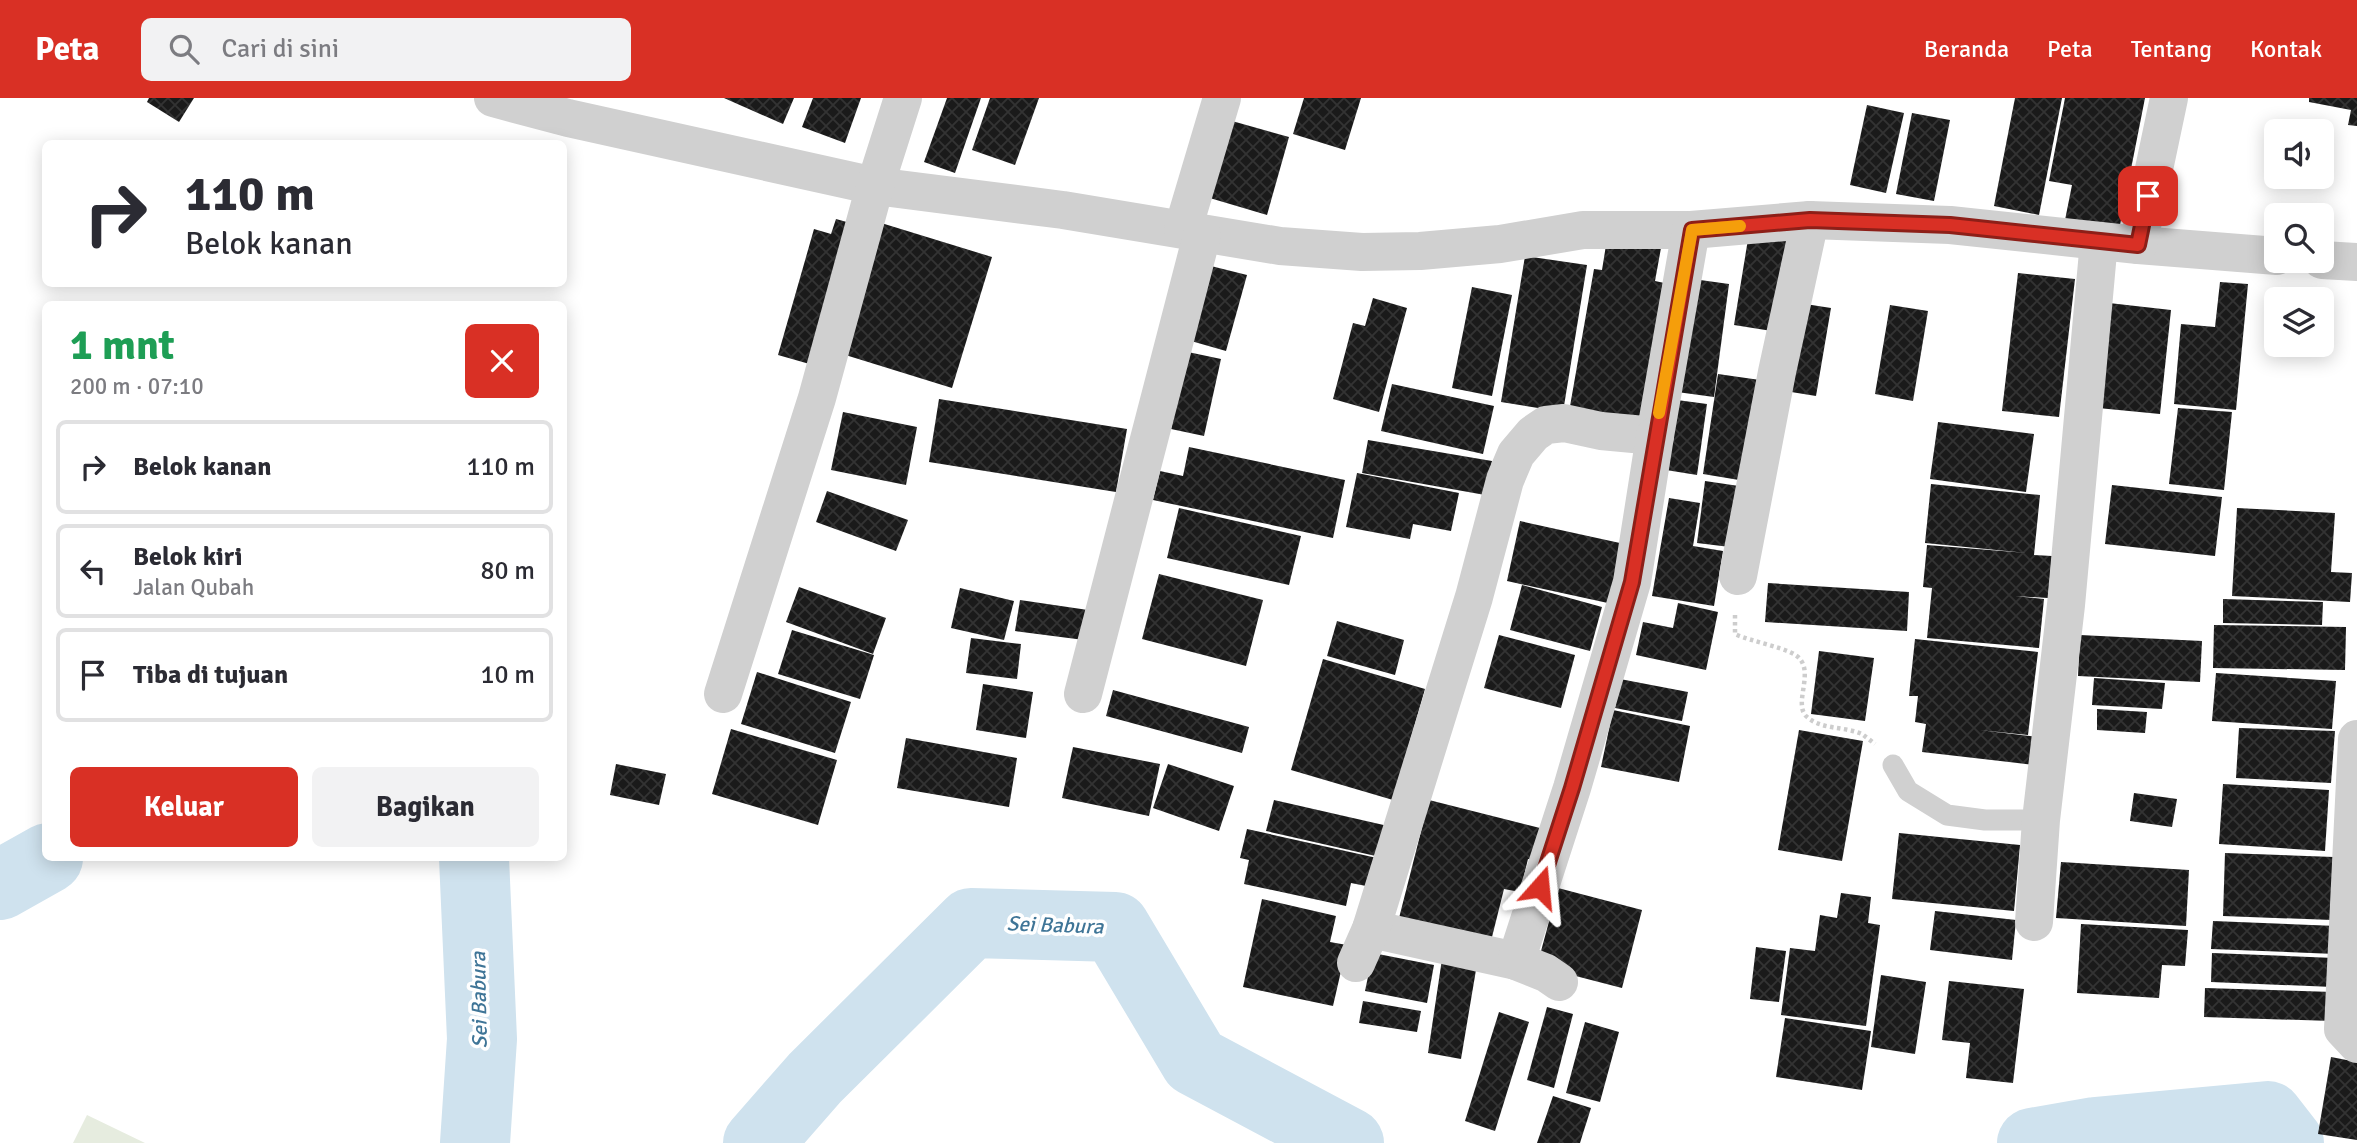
<!DOCTYPE html>
<html lang="id">
<meta charset="utf-8">
<style>
body{margin:0;font-family:Signika,sans-serif;background:#f2f2f3;color:#2b2b33;height:100vh;display:flex;flex-direction:column;font-size:26px;white-space:nowrap}
*{box-sizing:border-box;margin:0}
p{font-size:23px;color:#7c7c81}
.icon{flex:none;width:38px;height:38px;fill:none;stroke:currentColor;stroke-width:2;stroke-linecap:round;stroke-linejoin:round}
.map{position:relative;flex:1;overflow:hidden}
.details{position:absolute;left:42px;top:203px;width:525px;height:560px;display:flex;flex-direction:column;background:#fff;border-radius:10px;box-shadow:0 4px 18px #0003}
.details>*{flex:none}
.banner{position:absolute;left:42px;top:42px;width:525px;height:147px;border-radius:10px;box-shadow:0 4px 18px #0003;background:#fff;color:#2b2b33;overflow:hidden}
.tools{position:absolute;left:2264px;top:21px;display:grid;gap:14px}
.tools a{display:grid;place-items:center;width:70px;height:70px;border-radius:10px;background:#fff;box-shadow:0 4px 18px #0003;font-size:35px}
.pin{position:absolute;display:grid;place-items:center;width:60px;height:60px;color:#fff;margin:-30px;border-radius:14px;box-shadow:0 4px 10px #0006}
.me{position:absolute;width:77px;margin:-38px;rotate:18deg;stroke-linejoin:round;filter:drop-shadow(0 0 5px #0008)}
.turn{display:flex;align-items:center;gap:24px;height:147px;padding:0 28px;font-size:32px}
.turn .icon{width:91px;height:91px;stroke-width:2.5}
.turn b{display:block;font-size:49px;line-height:60px}
.round{display:grid;place-items:center;flex:none;width:74px;height:74px;border-radius:10px;background:#f2f2f3}
.head{display:flex;align-items:center;justify-content:space-between;height:119px;padding:0 28px}
h1{font-size:42px;font-weight:800;line-height:52px;color:#1e9e55}
.cta{display:flex;gap:14px;margin-top:auto;padding:14px 28px}
.cta a{flex:1;height:80px;border-radius:10px;background:#d93025;color:#fff;font-size:28px;font-weight:800;line-height:80px;text-align:center}
.cta a+a{background:#f2f2f3;color:#2b2b33}
ul{padding:0;list-style:none}
li{display:flex;align-items:center;gap:21px;height:94px;margin:0 14px 10px;padding:0 14px;border:4px solid #e1e1e2;border-radius:10px}
li div{flex:1}
li b{display:block;font-size:26px}
li em{font-style:normal}
header{display:flex;align-items:center;gap:42px;box-sizing:border-box;height:98px;padding:0 35px;background:#d93025;color:#fff}
header strong{font-size:33px}
nav{display:flex;gap:38px;margin-inline-start:auto;font-size:24px}
.search{width:490px;height:63px;background:#f2f2f3;display:flex;align-items:center;gap:18px;box-sizing:border-box;padding:0 24px;border-radius:10px;color:#7c7c81;font-size:26px}
.map>svg:first-child{display:block}
.green{fill:#e6ecdf}
.lines{fill:none;stroke-linecap:round;stroke-linejoin:round}
.river{stroke:#cfe2ee;stroke-width:70}
.building{fill:url(#building-cross-hatch)}
.path{stroke:#cdcdcd;stroke-width:4.5;stroke-dasharray:3.5 3.5;stroke-linecap:butt}
.lane{stroke:#d0d0d0;stroke-width:21}
.street{stroke:#d0d0d0;stroke-width:38}
.route-casing{stroke:#8d1f18;stroke-width:18}
.route{stroke:#d93025;stroke-width:12}
.slow{stroke:#f59e0b;stroke-width:12}
.labels{text-anchor:middle;stroke-width:7;stroke-linejoin:round;paint-order:stroke}
.water-label{font-size:21px;font-style:italic;fill:#3f7597;stroke:#fff}
</style>
<header>
<strong>Peta</strong>
<div class="search"><svg class="icon" aria-label="search" viewBox="0 0 24 24"><circle cx="10" cy="10" r="6"/><path d="M15 15l6 6"/></svg>Cari di sini</div>
<nav><a>Beranda</a><a>Peta</a><a>Tentang</a><a>Kontak</a></nav>
</header>
<div class="map">
<svg width="2357" height="1045" viewBox="0 0 2357 1045">
<defs>
<pattern id="building-cross-hatch" width="8" height="8" patternUnits="userSpaceOnUse" patternTransform="scale(1.75)"><rect width="8" height="8" fill="#1a1a1a"/><path d="M0 0l8 8M0 8l8-8" fill="none" stroke="#333"/></pattern>
</defs>
<rect width="100%" height="100%" fill="#fff"/>
<path class="green" d="M87,1017l58,28h-72z"/>
<g class="lines">
<g class="river">
<path d="M474,760l8,181 -7,104"/>
<path d="M0,787l48,-27"/>
<path d="M758,1045l57,-65 156,-155 144,4 80,134 154,82"/>
<path d="M2032,1045l63,-11 173,-16 21,27"/>
</g>
</g>
<g class="building">
<path d="M149,0h45l-15,24 -32,-20z"/>
<path d="M724,0h70l-11,26z"/>
<path d="M813,0h48l-16,45 -43,-16z"/>
<path d="M947,0h34l-26,75 -31,-11z"/>
<path d="M990,0h49l-24,67 -43,-15z"/>
<path d="M1304,0h57l-16,52 -52,-16z"/>
<path d="M2015,0h47l-23,117 -45,-9z"/>
<path d="M2065,0h80l-27,137 -54,-10 8,-40 -23,-4z"/>
<path d="M2309,0h48v28l-9,-1 3,-15 -42,-8z"/>
<path d="M1867,7l37,8 -18,80 -36,-8z"/>
<path d="M1912,15l38,7 -16,81 -38,-7z"/>
<path d="M1225,21l64,18 -22,78 -64,-19z"/>
<path d="M836,121l25,7 -41,141 -42,-12 36,-126 17,5z"/>
<path d="M878,124l114,35 -40,131 -113,-35z"/>
<path d="M1749,135l45,7 -16,92 -44,-7z"/>
<path d="M1607,141l54,9 -6,33 14,3 -25,141 -75,-13 25,-143 8,1z"/>
<path d="M1525,158l62,9 -24,147 -62,-10z"/>
<path d="M1211,168l36,9 -21,76 -35,-10z"/>
<path d="M2018,175l57,6 -16,138 -57,-6z"/>
<path d="M1693,181l36,5 -15,113 -37,-5z"/>
<path d="M2220,184l28,2 -12,126 -62,-6 7,-80 34,3z"/>
<path d="M1472,189l40,8 -20,101 -40,-8z"/>
<path d="M1373,200l34,10 -28,104 -46,-13 20,-76 12,3z"/>
<path d="M1799,205l32,5 -15,88 -31,-5z"/>
<path d="M2109,205l62,7 -11,104 -62,-6z"/>
<path d="M1890,207l38,6 -15,90 -38,-7z"/>
<path d="M1188,254l33,7 -17,77 -33,-7z"/>
<path d="M1718,276l42,6 -15,101 -42,-7z"/>
<path d="M1392,286l102,22 -11,48 -102,-23z"/>
<path d="M939,301l188,30 -11,63 -187,-30z"/>
<path d="M1677,302l30,4 -10,71 -31,-5z"/>
<path d="M2178,310l54,4 -8,78 -55,-6z"/>
<path d="M843,314l74,15 -11,58 -75,-15z"/>
<path d="M1938,324l96,12 -8,58 -96,-13z"/>
<path d="M1368,342l124,21 -7,34 -123,-22z"/>
<path d="M1189,349l156,33 -12,58 -180,-38 7,-29 23,5z"/>
<path d="M1357,375l102,20 -8,38 -38,-7 -3,15 -64,-12z"/>
<path d="M1705,383l34,5 -9,61 -33,-4z"/>
<path d="M1931,386l109,11 -6,60 18,1 -4,42 -33,-2 29,3 -5,49 -112,-10 5,-50 -9,-1 4,-42 100,8 -102,-10z"/>
<path d="M2112,387l110,12 -7,59 -110,-12z"/>
<path d="M827,393l81,29 -12,31 -80,-29z"/>
<path d="M1669,400l31,5 -7,43 30,5 -9,55 -62,-10z"/>
<path d="M1179,410l122,28 -12,49 -122,-27z"/>
<path d="M2237,410l98,5 -4,59 21,1 -2,29 -118,-6z"/>
<path d="M1520,423l109,24 -12,60 -110,-24z"/>
<path d="M1159,476l104,26 -17,66 -104,-27z"/>
<path d="M1768,485l141,9 -2,39 -142,-9z"/>
<path d="M1522,487l80,22 -12,44 -80,-21z"/>
<path d="M799,489l87,31 -13,36 -87,-32z"/>
<path d="M960,490l54,13 -10,39 -53,-12z"/>
<path d="M2223,501l100,3 -1,23 -99,-2z"/>
<path d="M1020,502l68,10 -4,30 -69,-9z"/>
<path d="M1678,505l40,9 -12,58 -70,-15 7,-33 30,6z"/>
<path d="M1337,523l67,19 -9,35 -68,-19z"/>
<path d="M2214,527l132,2 -1,43 -132,-2z"/>
<path d="M792,532l82,25 -14,44 -82,-25z"/>
<path d="M1499,537l76,20 -14,53 -77,-20z"/>
<path d="M2080,537l122,6 -2,41 -122,-6z"/>
<path d="M971,540l50,6 -4,35 -51,-6z"/>
<path d="M1915,541l123,13 -10,83 -49,-5 60,7 -4,28 -113,-13 4,-28 -11,-2 3,-26h-9z"/>
<path d="M1819,553l55,7 -9,63 -54,-7z"/>
<path d="M1323,561l102,30 -32,111 -102,-30z"/>
<path d="M757,574l94,30 -16,51 -94,-29z"/>
<path d="M2216,575l120,8 -4,48 -120,-8z"/>
<path d="M2094,580l71,5 -3,26 -70,-4z"/>
<path d="M1620,581l68,13 -6,29 -67,-13z"/>
<path d="M983,586l50,8 -7,46 -50,-8z"/>
<path d="M1113,592l136,37 -7,26 -136,-37z"/>
<path d="M2097,611l50,3 -2,21 -48,-3z"/>
<path d="M1613,612l77,16 -11,56 -78,-15z"/>
<path d="M2239,630l96,3 -4,52 -95,-5z"/>
<path d="M731,631l106,31 -19,65 -106,-31z"/>
<path d="M1799,632l64,11 -21,120 -64,-11z"/>
<path d="M906,640l111,20 -8,49 -112,-19z"/>
<path d="M1073,649l87,17 -11,52 -87,-18z"/>
<path d="M616,666l50,10 -7,31 -49,-10z"/>
<path d="M1168,666l66,22 -15,45 -66,-23z"/>
<path d="M2223,686l106,6 -4,61 -106,-7z"/>
<path d="M2134,695l43,6 -5,28 -42,-6z"/>
<path d="M1274,702l114,26 -8,31 -114,-26z"/>
<path d="M1429,702l119,30 -8,31 -12,-2 -8,33 -16,-3 -14,56 -92,-23z"/>
<path d="M1247,731l130,29 -6,29 -20,-4 -5,23 -102,-22 5,-24 -9,-2z"/>
<path d="M1899,735l121,12 -6,66 -122,-12z"/>
<path d="M2225,755l109,4 -2,63 -109,-4z"/>
<path d="M2061,764l128,8 -3,56 -130,-8z"/>
<path d="M1558,790l84,22 -20,78 -85,-22z"/>
<path d="M1841,795l30,4 -3,26 12,2 -14,101 -85,-11 9,-67 25,3 5,-36 17,3z"/>
<path d="M1262,801l74,17 -6,26 17,3 -14,61 -90,-19z"/>
<path d="M1935,813l81,9 -4,40 -82,-10z"/>
<path d="M2213,823l124,5 -2,28 -124,-5z"/>
<path d="M2081,826l107,6 -3,36 -23,-1 -3,33 -82,-5z"/>
<path d="M1756,849l30,4 -7,51 -29,-3z"/>
<path d="M1373,855l61,12 -7,38 -62,-12z"/>
<path d="M2212,855l122,5 -1,29 -122,-5z"/>
<path d="M1442,861l35,5 -16,95 -33,-6z"/>
<path d="M1881,877l45,7 -11,72 -44,-7z"/>
<path d="M1949,883l75,8 -11,94 -47,-5 4,-35 -28,-3z"/>
<path d="M2205,890l128,4 -1,29 -128,-4z"/>
<path d="M1363,903l58,10 -4,21 -58,-9z"/>
<path d="M1547,909l26,7 -19,74 -27,-8z"/>
<path d="M1499,914l30,10 -34,109 -30,-10z"/>
<path d="M1785,920l86,13 -9,59 -86,-13z"/>
<path d="M1585,924l34,10 -19,70 -34,-9z"/>
<path d="M2331,959l26,5v78l-39,-6z"/>
<path d="M1553,998l38,12 -11,35h-43z"/>
</g>
<g class="lines">
<path class="path" d="M1735,517v19c16,8 57,14 65,25 13,16 -6,44 6,57 14,14 38,10 56,18 4,3 9,7 13,10"/>
<path class="lane" d="M1893,667l15,26 39,24 38,5h56"/>
<g class="street">
<path d="M493,0l75,20 307,68 188,24 217,36 82,6 58,-1 80,-7 83,-14h108l119,-10 140,5 188,20 139,11"/>
<path d="M1183,131l39,-131"/>
<path d="M2138,147l31,-147"/>
<path d="M2322,162l35,2"/>
<path d="M1738,478l39,-204 33,-152"/>
<path d="M723,596l94,-296 58,-212 28,-88"/>
<path d="M1083,596l119,-459"/>
<path d="M2357,641l-14,290 14,15"/>
<path d="M2034,824l7,-102 25,-215 33,-364"/>
<path d="M1371,831l145,32"/>
<path d="M1356,865l15,-34 103,-332 31,-117 11,-26 17,-20 13,-9 18,-2 37,8 54,5 36,-206"/>
<path d="M1559,884l-13,-9 -30,-12 56,-173 60,-206 23,-146"/>
</g>
</g>
<g class="lines">
<defs>
<path id="route" d="M1540,789l32,-99 60,-206 60,-352 118,-10 140,5 188,20 10,-49"/>
</defs>
<use href="#route" class="route-casing"/>
<use href="#route" class="route"/>
<path class="slow" d="M1659,315l33,-183 48,-4"/>
</g>
<g class="labels">
<g class="water-label">
<text transform="translate(1055 827) rotate(2)" y="7">Sei Babura</text>
<text transform="translate(479 902) rotate(-91)" y="7">Sei Babura</text>
</g>
</g>
</svg>
<div class="tools">
<a><svg class="icon" aria-label="sound" viewBox="0 0 24 24"><path d="M4 9h4l5-4v14l-5-4H4zM17 9q2 3 0 6"/></svg></a>
<a><svg class="icon" aria-label="search" viewBox="0 0 24 24"><circle cx="10" cy="10" r="6"/><path d="M15 15l6 6"/></svg></a>
<a><svg class="icon" aria-label="layers" viewBox="0 0 24 24"><path d="M12 4l9 5-9 5-9-5zM3 14l9 5 9-5"/></svg></a>
</div>
<div class="pin" style="left:2148px;top:98px;background:#d93025"><svg class="icon" aria-label="arrive" viewBox="0 0 24 24"><path d="M6 21V4h12l-3 4 3 4H6"/></svg></div>
<svg class="me" style="left:1540px;top:789px" viewBox="-20 -20 40 40"><path d="M0-17L14 15 0 8-14 15z" fill="#d93025" stroke="#fff" stroke-width="4"/></svg>
<div class="banner">
<div class="turn"><svg class="icon" aria-label="right" viewBox="0 0 24 24"><path d="M7 20v-9h11M14 6l5 5-5 5"/></svg><div><b>110 m</b>Belok kanan</div></div>
</div>
<section class="details">
<div class="head"><div><h1>1 mnt</h1><p>200 m · 07:10</p></div><a class="round" style="background:#d93025;color:#fff"><svg class="icon" aria-label="close" viewBox="0 0 24 24"><path d="M6 6l12 12M18 6L6 18"/></svg></a></div>
<ul>
<li><svg class="icon" aria-label="right" viewBox="0 0 24 24"><path d="M7 20v-9h11M14 6l5 5-5 5"/></svg><div><b>Belok kanan</b></div><em>110 m</em></li>
<li><svg class="icon" aria-label="left" viewBox="0 0 24 24"><path d="M17 20v-9H6M10 6l-5 5 5 5"/></svg><div><b>Belok kiri</b><p>Jalan Qubah</p></div><em>80 m</em></li>
<li><svg class="icon" aria-label="arrive" viewBox="0 0 24 24"><path d="M6 21V4h12l-3 4 3 4H6"/></svg><div><b>Tiba di tujuan</b></div><em>10 m</em></li>
</ul>
<div class="cta"><a>Keluar</a><a>Bagikan</a></div>
</section>
</div>
